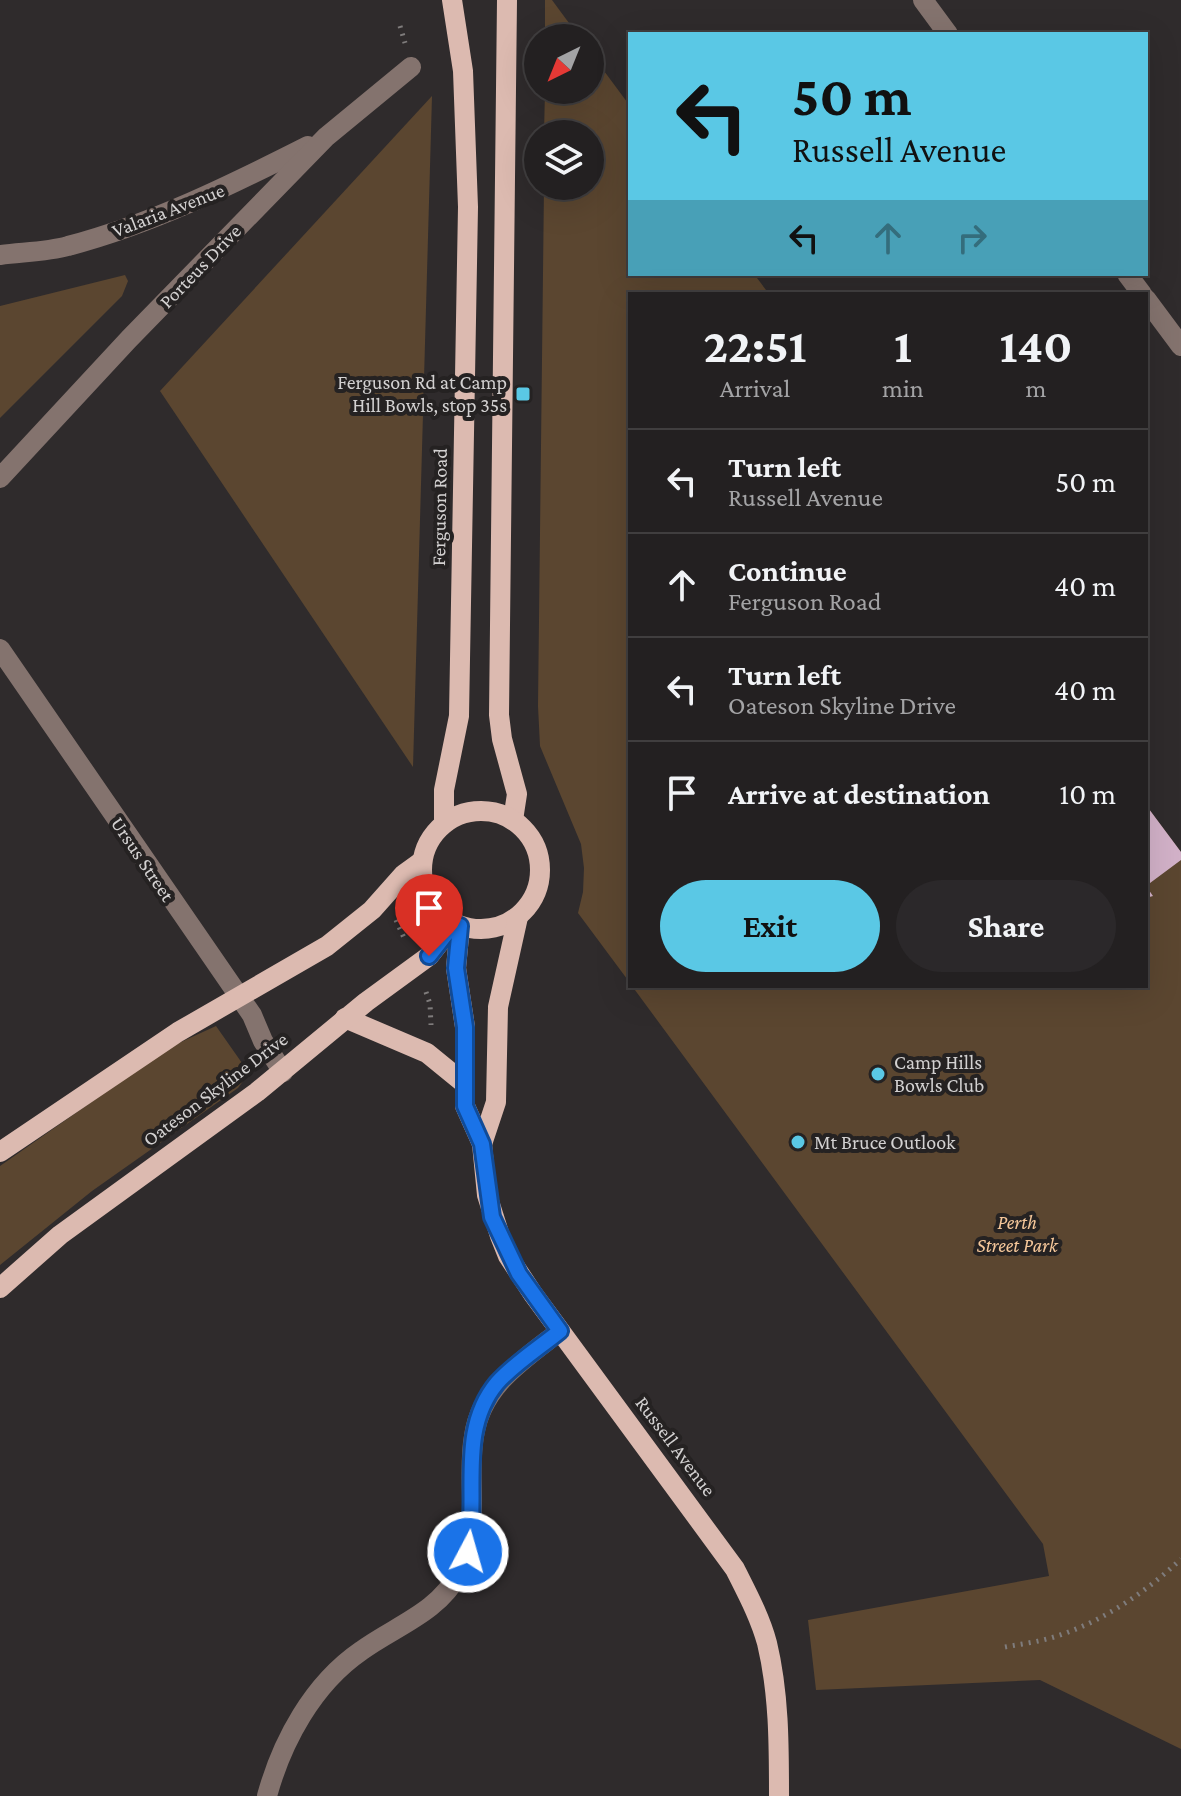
<!DOCTYPE html>
<style>
body{margin:0;font-family:"Crimson Pro",serif;background:#2b282a;color:#f1f3f6;height:100vh;display:flex;flex-direction:column;font-size:30px;white-space:nowrap}
*{box-sizing:border-box;margin:0}
p{font-size:26px;color:#a3a3a5}
.icon{flex:none;width:44px;height:44px;fill:none;stroke:currentColor;stroke-width:2;stroke-linecap:round;stroke-linejoin:round}
.map{position:relative;flex:1;overflow:hidden}
.side{position:absolute;left:628px;top:292px;width:520px;height:696px;display:flex;flex-direction:column;background:#232021;border-radius:0px;box-shadow:0 8px 32px #0002,0 0 0 2px #403e3f}
.side>*{flex:none}
.top-card{position:absolute;left:628px;top:32px;width:520px;height:244px;border-radius:0px;box-shadow:0 8px 32px #0002,0 0 0 2px #403e3f;background:#5ac8e5;color:#111;overflow:hidden}
.needle{width:52px;rotate:223deg}
.fabs{position:absolute;left:524px;top:24px;display:grid;gap:16px}
.fabs a{display:grid;place-items:center;width:80px;height:80px;border-radius:50%;background:#232021;box-shadow:0 8px 32px #0002,0 0 0 2px #403e3f;font-size:40px}
.pin{position:absolute;display:grid;place-items:center;width:68px;height:68px;color:#fff;margin:-82px -34px;border-radius:50% 50% 50% 0;rotate:-45deg;box-shadow:0 0 8px #0007}
.pin .icon{rotate:45deg}
.me{position:absolute;width:88px;margin:-44px;rotate:6deg;stroke-linejoin:round;filter:drop-shadow(0 0 6px #0008)}
.turn{display:flex;align-items:center;gap:28px;height:168px;padding:0 32px;font-size:36px}
.turn .icon{width:104px;height:104px;stroke-width:2.5}
.turn b{display:block;font-size:56px;line-height:68px}
.lanes{display:flex;align-items:center;height:76px;padding:0 32px;background:#0003;justify-content:center;gap:40px;direction:ltr}
.lanes .off{opacity:.35}
.eta{display:flex;justify-content:space-evenly;align-items:center;height:136px;text-align:center}
.eta b{font-size:48px;font-weight:700;line-height:56px}
.action{display:flex;gap:16px;margin-top:auto;padding:16px 32px}
.action a{flex:1;height:92px;border-radius:48px;background:#5ac8e5;color:#111;font-size:32px;font-weight:700;line-height:92px;text-align:center}
.action a+a{background:#2b282a;color:#f1f3f6}
ul{padding:0;list-style:none}
li{display:flex;align-items:center;gap:24px;height:104px;padding:0 32px;border-top:2px solid #403e3f}
li div{flex:1}
li b{display:block;font-size:30px}
li em{font-style:normal}
.map>svg:first-child{display:block}
.green{fill:#5b4630}
.building{fill:#d2b1c8}
.lines{fill:none;stroke-linecap:round;stroke-linejoin:round}
.path{stroke:#7f7c7c;stroke-width:5;stroke-dasharray:2 6;stroke-linecap:butt}
.minor{stroke:#84736e;stroke-width:20}
.major{stroke:#dcbab0;stroke-width:20}
.route-casing{stroke:#114b97;stroke-width:20}
.route{stroke:#1a73e8;stroke-width:14}
.poi-dot{fill:#5ac8e5;stroke:#252222;stroke-width:3}
.labels{text-anchor:middle;stroke-width:8;stroke-linejoin:round;paint-order:stroke}
.street-label{font-size:20px;fill:#d3d1d1;stroke:#252222}
.poi-label{font-size:20px;fill:#d3d1d1;stroke:#252222;text-anchor:start}
.park-label{font-size:20px;font-style:italic;fill:#f5c79a;stroke:#252222}
</style>
<div class="map">
<svg width="1181" height="1796" viewBox="0 0 1181 1796">
<rect width="100%" height="100%" fill="#2f2b2c"/>
<g class="green">
<path d="M545,0h7l28,38h-35z"/>
<path d="M590,52l40,54v168h124l15,20h-139v689l-52,-70 5,-21 1,-24 -3,-24 -41,-98 -2,-40 6,-520h46v-52h-46l1,-44h45z"/>
<path d="M432,96l-19,671 -253,-376z"/>
<path d="M125,275l3,6 -6,15 -122,122v-112z"/>
<path d="M1146,805l35,47v897l-141,-69 -224,10 -8,-70 241,-44 -6,-32 -411,-558h514z"/>
<path d="M216,1026l33,47 -11,15 -146,103 -92,74v-99l170,-119z"/>
</g>
<path class="building" d="M1146,805l35,47v8l-35,26 7,10 -7,2z"/>
<g class="lines">
<g class="path">
<path d="M400,26l5,17"/>
<path d="M396,920l9,20"/>
<path d="M426,992l4,12 1,21"/>
<path d="M1005,1647c16,-3 33,-5 49,-10 48,-15 91,-44 127,-78"/>
</g>
<g class="minor">
<path d="M923,0l25,34"/>
<path d="M0,255c22,-3 47,-3 68,-9 84,-22 163,-61 240,-100"/>
<path d="M1127,274l15,20"/>
<path d="M1146,299l35,47"/>
<path d="M0,478l129,-139 197,-202 85,-70"/>
<path d="M0,649l252,366 11,26 20,31"/>
<path d="M267,1796c15,-55 46,-112 94,-145 34,-25 77,-38 98,-78 12,-22 13,-46 13,-71 0,-21 -2,-45 2,-66 7,-50 49,-76 86,-105"/>
</g>
<g class="major">
<path d="M507,0l-8,715 3,24 15,55 -4,26"/>
<circle cx="481" cy="870" r="59"/>
<path d="M444,823v-33l15,-74 9,-509 -5,-136 -11,-71"/>
<path d="M460,926l-4,42 9,59v79l17,38 5,51 13,41 8,20 25,38 202,275c12,24 25,48 32,74 12,50 12,101 12,153"/>
<path d="M345,1018l82,35 38,31"/>
<path d="M482,1144l14,-42 2,-95 20,-90"/>
<path d="M0,1152l178,-120 149,-86 45,-36 32,-36 18,-13"/>
<path d="M0,1288l60,-53 197,-143 109,-90 63,-46 25,-32"/>
</g>
</g>
<g class="lines">
<defs>
<path id="route" d="M429,956l25,-32 6,2 -4,42 9,59v79l17,38 10,73 27,57 41,57c-21,17 -45,32 -63,52 -40,48 -18,113 -29,169"/>
</defs>
<use href="#route" class="route-casing"/>
<use href="#route" class="route"/>
</g>
<g class="poi-dot">
<rect x="515" y="386" width="16" height="16" rx="4"/>
<circle cx="878" cy="1074" r="8"/>
<circle cx="798" cy="1142" r="8"/>
</g>
<g class="labels">
<g class="street-label">
<text transform="translate(168 210) rotate(-21)" y="7">Valaria Avenue</text>
<text transform="translate(200 266) rotate(-46)" y="7">Porteus Drive</text>
<text transform="translate(439 507) rotate(-89)" y="7">Ferguson Road</text>
<text transform="translate(143 859) rotate(56)" y="7">Ursus Street</text>
<text transform="translate(215 1089) rotate(-37)" y="7">Oateson Skyline Drive</text>
<text transform="translate(676 1446) rotate(53)" y="7">Russell Avenue</text>
</g>
<g class="poi-label">
<text x="507" y="389" text-anchor="end">Ferguson Rd at Camp<tspan x="507" dy="23">Hill Bowls, stop 35s</tspan></text>
<text x="894" y="1069">Camp Hills<tspan x="894" dy="23">Bowls Club</tspan></text>
<text x="814" y="1149">Mt Bruce Outlook</text>
</g>
<g class="park-label">
<text x="1017" y="1229">Perth<tspan x="1017" dy="23">Street Park</tspan></text>
</g>
</g>
</svg>
<div class="fabs">
<a><svg class="needle" viewBox="-14 -14 28 28"><path d="M0-13l5 13h-10z" fill="#e53935"/><path d="M0 13l5-13h-10z" fill="#a3a3a5"/></svg></a>
<a><svg class="icon" aria-label="layers" viewBox="0 0 24 24"><path d="M12 4l9 5-9 5-9-5zM3 14l9 5 9-5"/></svg></a>
</div>
<div class="pin" style="left:429px;top:956px;background:#d93025"><svg class="icon" aria-label="arrive" viewBox="0 0 24 24"><path d="M6 21V4h12l-3 4 3 4H6"/></svg></div>
<svg class="me" style="left:468px;top:1552px" viewBox="-20 -20 40 40"><circle r="17" fill="#1a73e8" stroke="#fff" stroke-width="3"/><path d="M0-11L8 9 0 5-8 9z" fill="#fff"/></svg>
<div class="top-card">
<div class="turn"><svg class="icon" aria-label="left" viewBox="0 0 24 24"><path d="M17 20v-9H6M10 6l-5 5 5 5"/></svg><div><b>50 m</b>Russell Avenue</div></div>
<div class="lanes"><svg class="icon" aria-label="left" viewBox="0 0 24 24"><path d="M17 20v-9H6M10 6l-5 5 5 5"/></svg><svg class="icon off" aria-label="ahead" viewBox="0 0 24 24"><path d="M12 20V5M6 11l6-6 6 6"/></svg><svg class="icon off" aria-label="right" viewBox="0 0 24 24"><path d="M7 20v-9h11M14 6l5 5-5 5"/></svg></div>
</div>
<section class="side">
<div class="eta">
<div><b>22:51</b><p>Arrival</p></div>
<div><b>1</b><p>min</p></div>
<div><b>140</b><p>m</p></div>
</div>
<ul>
<li><svg class="icon" aria-label="left" viewBox="0 0 24 24"><path d="M17 20v-9H6M10 6l-5 5 5 5"/></svg><div><b>Turn left</b><p>Russell Avenue</p></div><em>50 m</em></li>
<li><svg class="icon" aria-label="ahead" viewBox="0 0 24 24"><path d="M12 20V5M6 11l6-6 6 6"/></svg><div><b>Continue</b><p>Ferguson Road</p></div><em>40 m</em></li>
<li><svg class="icon" aria-label="left" viewBox="0 0 24 24"><path d="M17 20v-9H6M10 6l-5 5 5 5"/></svg><div><b>Turn left</b><p>Oateson Skyline Drive</p></div><em>40 m</em></li>
<li><svg class="icon" aria-label="arrive" viewBox="0 0 24 24"><path d="M6 21V4h12l-3 4 3 4H6"/></svg><div><b>Arrive at destination</b></div><em>10 m</em></li>
</ul>
<div class="action"><a>Exit</a><a>Share</a></div>
</section>
</div>
